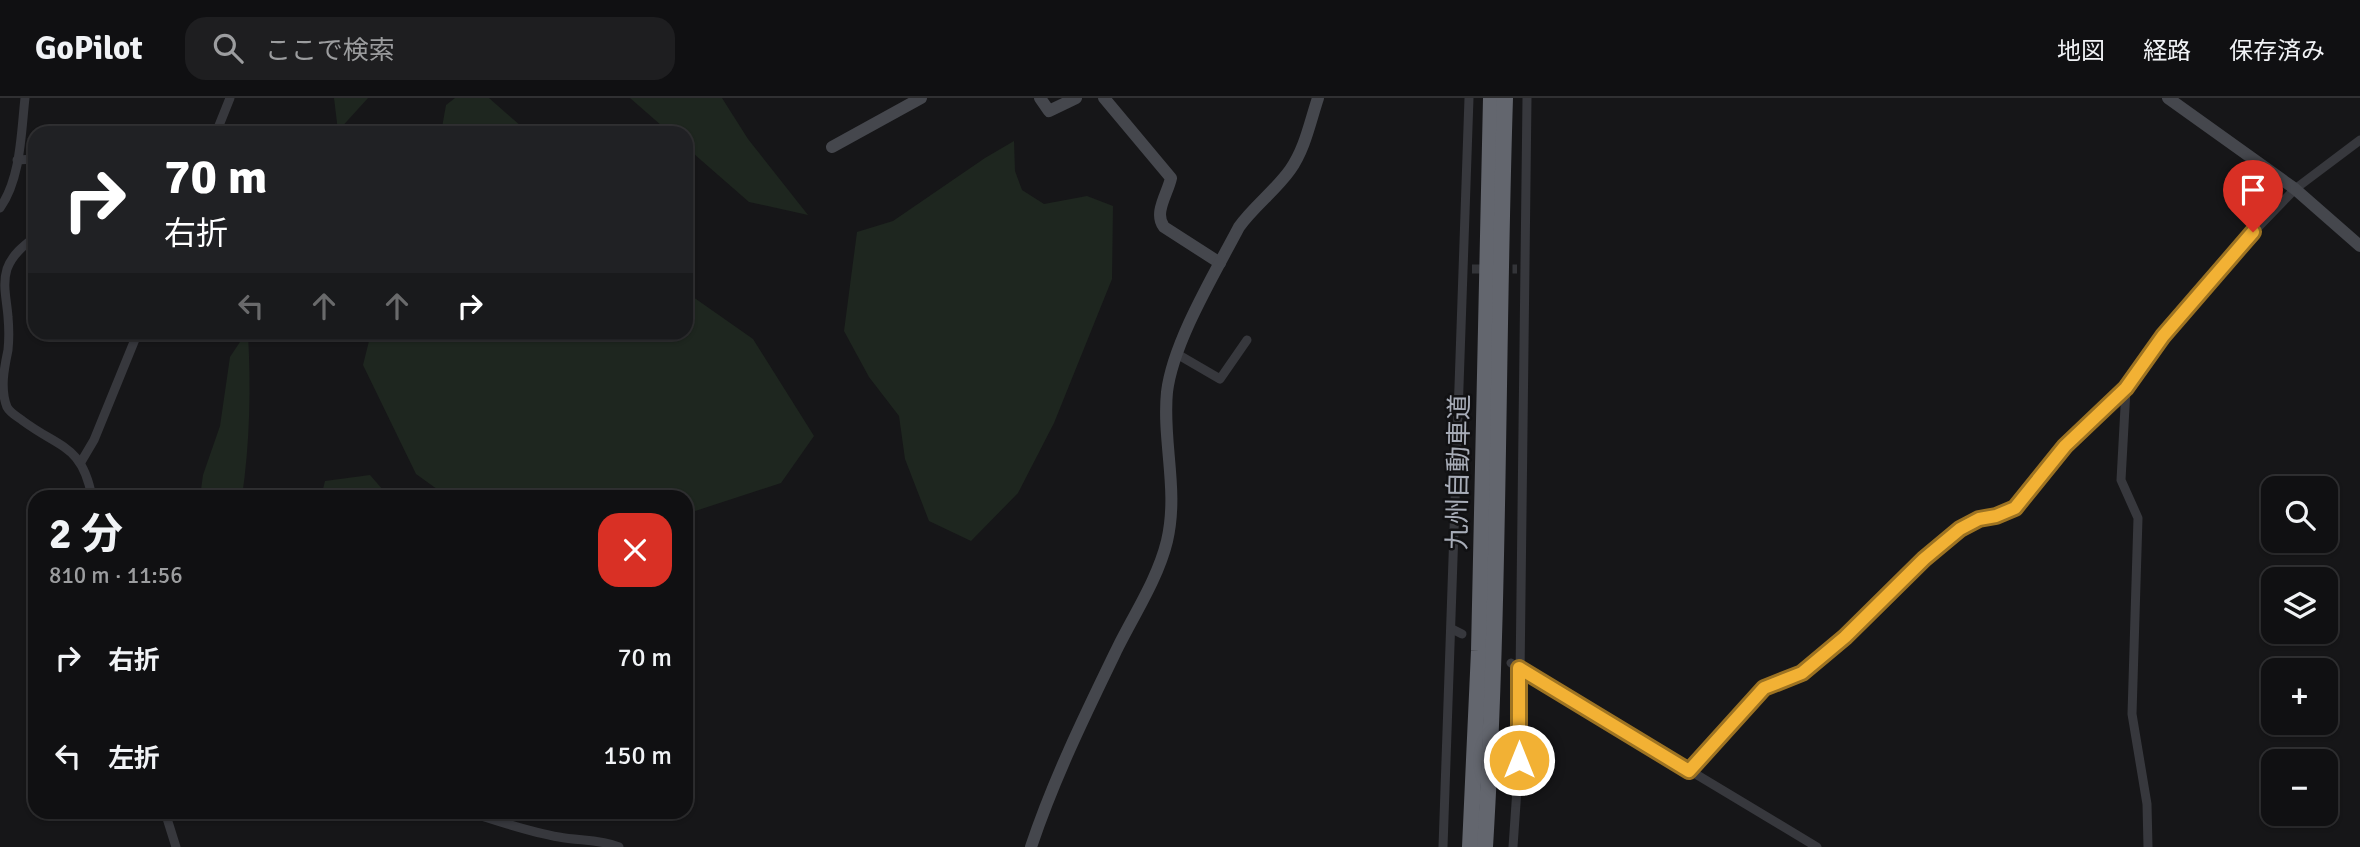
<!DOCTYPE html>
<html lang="ja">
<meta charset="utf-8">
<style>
body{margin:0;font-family:Signika,"Noto Sans JP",sans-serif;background:#1e1e20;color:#f1f3f6;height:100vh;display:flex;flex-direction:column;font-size:26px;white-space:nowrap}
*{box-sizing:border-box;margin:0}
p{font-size:23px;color:#9c9d9f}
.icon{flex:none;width:38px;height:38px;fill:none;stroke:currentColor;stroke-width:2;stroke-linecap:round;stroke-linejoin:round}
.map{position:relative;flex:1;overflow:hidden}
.drawer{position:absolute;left:28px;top:392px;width:665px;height:329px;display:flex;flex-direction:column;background:#101012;border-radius:21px;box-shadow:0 2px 5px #0004,0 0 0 2px #303032}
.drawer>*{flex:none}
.guide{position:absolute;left:28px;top:28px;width:665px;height:214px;border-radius:21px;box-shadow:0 2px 5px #0004,0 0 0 2px #303032;background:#202124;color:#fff;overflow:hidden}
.tools{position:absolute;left:2261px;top:378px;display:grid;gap:14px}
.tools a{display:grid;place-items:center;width:77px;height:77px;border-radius:14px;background:#101012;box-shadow:0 2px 5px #0004,0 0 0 2px #303032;font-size:35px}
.pin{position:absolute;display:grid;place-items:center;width:60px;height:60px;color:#fff;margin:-72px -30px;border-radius:50% 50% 50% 0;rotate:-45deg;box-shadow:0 0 7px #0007}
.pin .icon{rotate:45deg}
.me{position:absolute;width:77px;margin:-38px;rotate:0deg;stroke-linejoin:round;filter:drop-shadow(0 0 5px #0008)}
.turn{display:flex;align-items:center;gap:24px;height:147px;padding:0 21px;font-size:32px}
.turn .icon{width:91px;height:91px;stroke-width:2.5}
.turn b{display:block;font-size:49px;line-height:60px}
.lanes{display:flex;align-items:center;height:66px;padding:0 21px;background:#0003;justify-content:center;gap:35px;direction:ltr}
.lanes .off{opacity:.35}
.round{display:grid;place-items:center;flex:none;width:74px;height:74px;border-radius:21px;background:#1e1e20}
.overview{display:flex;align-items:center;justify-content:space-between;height:119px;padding:0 21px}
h1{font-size:42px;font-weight:700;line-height:52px}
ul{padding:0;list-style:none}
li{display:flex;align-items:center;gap:21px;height:98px;padding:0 21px}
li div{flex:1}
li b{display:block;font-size:26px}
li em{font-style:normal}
header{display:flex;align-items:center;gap:42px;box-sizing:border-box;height:98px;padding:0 35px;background:#101012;border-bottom:2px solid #303032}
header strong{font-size:33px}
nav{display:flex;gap:38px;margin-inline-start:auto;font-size:24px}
.search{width:490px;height:63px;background:#1e1e20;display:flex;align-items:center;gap:18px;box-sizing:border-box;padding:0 24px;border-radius:21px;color:#9c9d9f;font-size:26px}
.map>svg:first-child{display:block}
.green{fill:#1e261f}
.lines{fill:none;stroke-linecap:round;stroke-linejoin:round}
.street-tunnel{stroke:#333438;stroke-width:9;stroke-dasharray:9 4.5;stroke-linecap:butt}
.street{stroke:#37383d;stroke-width:9}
.secondary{stroke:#45474d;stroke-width:12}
.highway{stroke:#63666e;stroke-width:16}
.route-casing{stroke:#9d7322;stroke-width:18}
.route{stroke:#f2b134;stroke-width:12}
.labels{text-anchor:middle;stroke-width:5;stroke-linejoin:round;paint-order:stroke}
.street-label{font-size:26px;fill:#a8adb8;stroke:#111113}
</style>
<header>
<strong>GoPilot</strong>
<div class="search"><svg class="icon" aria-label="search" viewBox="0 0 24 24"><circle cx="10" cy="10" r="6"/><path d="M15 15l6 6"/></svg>ここで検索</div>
<nav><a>地図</a><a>経路</a><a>保存済み</a></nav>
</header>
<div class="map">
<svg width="2360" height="749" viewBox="0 0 2360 749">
<rect width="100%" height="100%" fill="#161618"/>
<g class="green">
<path d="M334,0h34l-30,33z"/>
<path d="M455,0h34l40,35h-88l5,-28z"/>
<path d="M630,0h92l26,41 60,76 -59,-13 -63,-55v-14h-16z"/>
<path d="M1014,43l1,30 7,19 22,14 43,-8 26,10 -1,73 -58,144 -36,70 -47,48 -42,-20 -24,-62 -6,-43 -30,-39 -25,-46 13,-99 36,-11 92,-63z"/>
<path d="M686,194l67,47 61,97 -33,47 -95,31v-17h-238l-32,-23 -53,-109 8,-32 315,-1z"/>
<path d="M246,235h2c3,55 2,109 -6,164h-42l3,-22 17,-49 10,-69z"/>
<path d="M370,377l19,22h-68l4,-16z"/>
</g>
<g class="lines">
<path class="street-tunnel" d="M1472,171h45"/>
<g class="street">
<path d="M216,35l14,-35"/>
<path d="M17,62l18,-1"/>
<path d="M0,110c21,-30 21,-75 25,-110"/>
<path d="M35,139c-12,9 -23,18 -28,32 -5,16 0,32 1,48 1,11 1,23 0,33 -4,19 -8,39 -1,57 3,6 11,10 16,14 38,28 59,24 69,76"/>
<path d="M1177,256l43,25 27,-39"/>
<path d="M2126,291l-5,91 17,38 -6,196 15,90 1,43"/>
<path d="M81,364l13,-22 44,-108"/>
<path d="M1452,531l10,5"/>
<path d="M1511,565l306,184"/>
<path d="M34,607h1"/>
<path d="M1689,673l75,-83 38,-15 43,-36 79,-78 36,-30 19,-10 17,-3 19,-8 50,-62 61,-57 37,-53 72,-85 60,-62 65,-49"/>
<path d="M165,714l11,35"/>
<path d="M467,714c30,8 60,20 92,25 20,4 41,2 60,10"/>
<path d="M1443,749l26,-749"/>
<path d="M1513,749l6,-87 8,-662"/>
</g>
<g class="secondary">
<path d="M1040,0l9,13 27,-13"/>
<path d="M1104,0l67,80c-3,15 -18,35 -7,49l56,36"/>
<path d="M2168,0l127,91 65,57"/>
<path d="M832,49l89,-49"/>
<path d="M1031,749c23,-69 55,-134 87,-200 17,-34 40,-69 49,-106 12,-51 -5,-100 0,-149 6,-50 48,-119 72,-165 15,-21 36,-36 51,-57 15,-21 20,-48 28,-72"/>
</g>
<g class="highway">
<path d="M1470,749l9,-196 12,-553"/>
<path d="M1485,749c15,-249 12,-499 20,-749"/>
</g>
</g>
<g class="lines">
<defs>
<path id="route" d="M1519,662v-92l170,103 75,-83 38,-15 43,-36 79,-78 36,-30 19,-10 17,-3 19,-8 50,-62 61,-58 37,-52 90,-104"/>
</defs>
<use href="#route" class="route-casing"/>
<use href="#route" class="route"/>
</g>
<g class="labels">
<g class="street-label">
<text transform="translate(1458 374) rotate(-89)" y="9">九州自動車道</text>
</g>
</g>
</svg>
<div class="tools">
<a><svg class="icon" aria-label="search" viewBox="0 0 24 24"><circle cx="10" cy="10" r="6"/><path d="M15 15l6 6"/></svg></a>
<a><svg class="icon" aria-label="layers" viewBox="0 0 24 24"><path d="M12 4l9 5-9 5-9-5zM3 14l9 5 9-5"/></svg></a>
<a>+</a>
<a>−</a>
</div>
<div class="pin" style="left:2253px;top:134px;background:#d93025"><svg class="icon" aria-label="arrive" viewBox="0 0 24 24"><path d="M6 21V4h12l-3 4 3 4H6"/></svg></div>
<svg class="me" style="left:1519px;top:662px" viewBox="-20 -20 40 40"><circle r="17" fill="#f2b134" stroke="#fff" stroke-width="3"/><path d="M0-11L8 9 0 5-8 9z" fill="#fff"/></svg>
<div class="guide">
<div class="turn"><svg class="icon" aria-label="right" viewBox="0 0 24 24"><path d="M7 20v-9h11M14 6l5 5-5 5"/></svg><div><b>70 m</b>右折</div></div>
<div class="lanes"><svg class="icon off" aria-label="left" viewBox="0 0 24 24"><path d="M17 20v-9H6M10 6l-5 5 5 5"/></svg><svg class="icon off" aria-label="ahead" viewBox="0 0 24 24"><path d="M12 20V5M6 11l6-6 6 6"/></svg><svg class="icon off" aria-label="ahead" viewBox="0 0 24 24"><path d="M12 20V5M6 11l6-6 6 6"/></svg><svg class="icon" aria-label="right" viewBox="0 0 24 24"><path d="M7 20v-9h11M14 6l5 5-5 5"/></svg></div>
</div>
<section class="drawer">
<div class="overview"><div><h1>2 分</h1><p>810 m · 11:56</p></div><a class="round" style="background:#d93025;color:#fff"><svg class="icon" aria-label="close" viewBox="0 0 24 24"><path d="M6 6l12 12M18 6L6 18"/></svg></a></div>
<ul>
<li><svg class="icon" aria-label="right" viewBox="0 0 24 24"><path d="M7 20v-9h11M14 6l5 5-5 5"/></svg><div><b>右折</b></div><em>70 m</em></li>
<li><svg class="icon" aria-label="left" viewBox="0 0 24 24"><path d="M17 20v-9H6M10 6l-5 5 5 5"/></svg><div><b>左折</b></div><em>150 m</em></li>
</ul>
</section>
</div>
